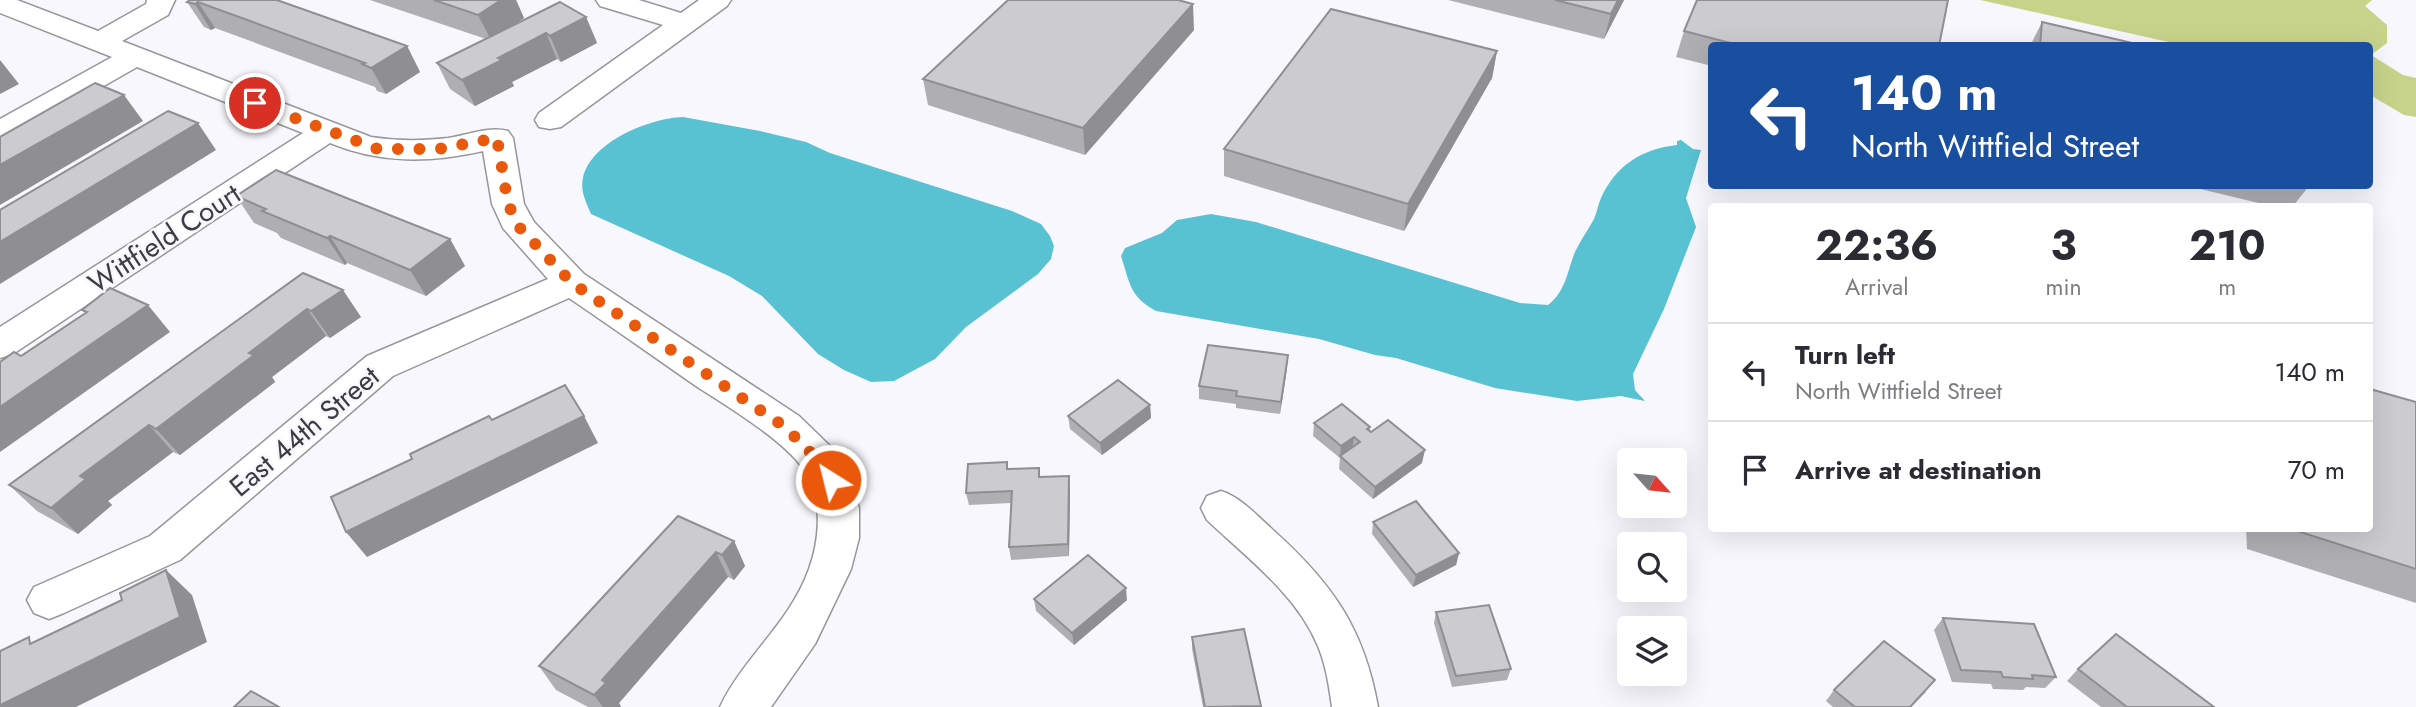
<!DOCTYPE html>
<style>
body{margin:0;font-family:Jost,sans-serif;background:#f7f7f7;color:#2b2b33;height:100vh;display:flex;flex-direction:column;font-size:26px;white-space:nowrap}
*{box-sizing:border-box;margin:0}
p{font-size:23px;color:#7c7c81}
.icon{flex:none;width:38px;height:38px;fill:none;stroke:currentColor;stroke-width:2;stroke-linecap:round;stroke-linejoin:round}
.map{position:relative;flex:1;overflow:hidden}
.side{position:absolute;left:1708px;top:203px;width:665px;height:329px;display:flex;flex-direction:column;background:#fff;border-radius:7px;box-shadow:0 7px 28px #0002}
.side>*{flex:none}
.hud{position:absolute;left:1708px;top:42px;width:665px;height:147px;border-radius:7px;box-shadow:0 7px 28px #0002;background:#1a4fa0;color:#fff;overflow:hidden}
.needle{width:46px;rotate:117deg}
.controls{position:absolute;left:1617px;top:448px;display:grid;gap:14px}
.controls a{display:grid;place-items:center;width:70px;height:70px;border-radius:7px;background:#fff;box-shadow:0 7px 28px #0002;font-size:35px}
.pin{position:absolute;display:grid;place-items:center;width:60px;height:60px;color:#fff;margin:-30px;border:4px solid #fff;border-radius:50%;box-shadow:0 2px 7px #0007}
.me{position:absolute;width:77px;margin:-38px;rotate:324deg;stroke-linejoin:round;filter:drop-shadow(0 0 5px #0008)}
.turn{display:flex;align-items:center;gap:24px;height:147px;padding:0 28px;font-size:32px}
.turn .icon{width:91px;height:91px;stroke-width:2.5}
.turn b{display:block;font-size:49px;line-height:60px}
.eta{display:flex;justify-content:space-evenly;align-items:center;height:119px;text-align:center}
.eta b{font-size:42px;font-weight:700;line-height:49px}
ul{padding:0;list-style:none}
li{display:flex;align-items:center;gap:21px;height:98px;padding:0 28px;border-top:2px solid #e1e1e2}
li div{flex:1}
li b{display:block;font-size:26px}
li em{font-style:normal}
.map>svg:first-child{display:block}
.green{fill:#c8d38a}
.water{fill:#58c2d3}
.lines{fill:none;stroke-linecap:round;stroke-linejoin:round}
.street-casing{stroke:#96969b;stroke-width:3}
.street{fill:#fff;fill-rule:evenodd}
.wall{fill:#afafb3}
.shaded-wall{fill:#8f8e92}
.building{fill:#cccbd0;stroke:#8f8e92;stroke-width:2}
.route{stroke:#ea580c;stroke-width:12;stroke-dasharray:0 21.6}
.labels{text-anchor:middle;stroke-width:5;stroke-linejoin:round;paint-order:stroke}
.street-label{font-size:28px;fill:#3d3d3f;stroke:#f8f7fd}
</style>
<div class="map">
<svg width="2416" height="707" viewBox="0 0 2416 707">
<rect width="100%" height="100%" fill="#f8f7fd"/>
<path class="green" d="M1980,0h392l-7,6 22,19v18l-16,12 32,20 13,3v39l-12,-2 -34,-20v-49l-188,-1z"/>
<g class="water">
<path d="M683,117l77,14 46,11 24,11 182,58 29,13 9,12 4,10 -3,13 -13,15 -72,53 -31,32 -41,22 -23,1 -27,-12 -26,-16 -56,-58 -33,-20 -138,-62c-5,-12 -11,-23 -8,-36 8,-37 68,-60 100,-61z"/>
<path d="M1681,140l12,9 8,1 -15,48 10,29 -32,82 -31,65 2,16 10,11 -24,-5 -44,5 -82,-13 -99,-30 -21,-3 -56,-16 -163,-28c-27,-15 -26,-28 -35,-55l4,-8 37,-15 15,-13 34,-6 45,8 264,81 28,2c18,-14 19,-33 27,-53 5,-11 13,-22 19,-33 3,-7 4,-14 7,-21 15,-33 41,-49 76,-53v-4z"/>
</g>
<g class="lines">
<defs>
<g id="street">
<path d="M0,0h17l81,31 48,-27 1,-4h28l-7,15 -46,26 249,96c26,4 52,4 77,1 20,-3 41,-12 60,-7l5,7 11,66 10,18 50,52 215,142 31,30 20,33 9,29v30l-8,31 -36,75 -44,63h-51c22,-48 70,-84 89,-138 10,-28 13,-61 1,-89 -15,-34 -82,-73 -114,-94 -42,-29 -84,-59 -127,-88l-176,78 -213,184 -116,53 -15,6 -15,-6 -7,-13 7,-13 116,-51 217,-180 181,-77 -45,-51 -11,-24 -9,-53c-53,12 -102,13 -153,-8l-317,211 -13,4v-31l303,-194 -166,-66 -126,72 -11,3v-23l112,-62 -112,-44z"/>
<path d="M596,0h43l42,13 18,-13h32l-4,6 -166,121 -11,2 -11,-2 -4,-7 4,-7 124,-88 -63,-19z"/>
<path d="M1221,491c21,7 35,24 52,39 59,53 91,98 105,177h-46c-3,-21 -6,-43 -15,-63 -21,-50 -72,-88 -110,-124l-6,-12 6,-12z"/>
</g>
</defs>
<use href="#street" class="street-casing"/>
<use href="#street" class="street"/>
</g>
<g class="wall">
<path d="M190,0l217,46 13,26 -34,22 -9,-3 -2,-4 -160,-59 -4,2 -7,-3 -17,-25z"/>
<path d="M370,0h146l8,18 -12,8 74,-9 11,26 -36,19 -4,-3 -45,23 2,4 -39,20 -25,-17 -13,-26 49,-24z"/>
<path d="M1448,0h176l-20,39z"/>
<path d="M2042,22l103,24h-115z"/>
<path d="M1194,30l-109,125 -157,-50 -5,-26z"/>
<path d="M1684,31l255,15h-227v20l-36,-9z"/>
<path d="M1497,51l-5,27 -88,153 -180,-55v-27z"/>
<path d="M2188,186h121l-16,20h-22z"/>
<path d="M236,196l214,43 15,27 -39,30 -79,-33 -2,2 -64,-27 -4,-5 -23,-10z"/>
<path d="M303,273l58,44 -31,21 -4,-2 -54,41 3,5 -95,73 -7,-3 -65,49 4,4 -34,29 -41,-23 -28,-26z"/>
<path d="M1287,368l-7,46 -44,-6v-4l-37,-5v-13z"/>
<path d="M2416,402v201l-169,-54 -1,-21h124z"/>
<path d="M1150,405l1,13 -49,37 -32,-26 -2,-13z"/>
<path d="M1314,423l56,4v4l52,32 -49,36 -34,-30 1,-11 -27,-22z"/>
<path d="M1007,462l1,7 31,-1 1,9 30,11 -1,68 -58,4 -2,-13 2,-44 -42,2 -3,-12z"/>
<path d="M1373,522l86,31 -3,12 -43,22 -41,-53z"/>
<path d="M734,541l11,25 -11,14 -6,-3 -109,126 2,4h-33l-32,-17 -17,-24z"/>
<path d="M1034,599l93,1 -53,45 -38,-34z"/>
<path d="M1436,612l75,57 -4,11 -55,7 -18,-64z"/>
<path d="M1943,618l113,59 -11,11 -19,-1 -3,3 -30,-1 -2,-5 -39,-2 -18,-52z"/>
<path d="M1244,629l17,78h-58l-11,-58v-12z"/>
<path d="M2078,669l136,38h-113l-34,-26z"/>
<path d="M1834,690l92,2 -15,15h-78l-7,-6z"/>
</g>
<g class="shaded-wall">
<path d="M501,0h15l8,18 -33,22 -13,-25z"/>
<path d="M1618,0h6l-20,39 7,-25z"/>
<path d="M198,2l17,26 -4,2 -16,-26z"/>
<path d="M1193,4l1,26 -109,125 -2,-27z"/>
<path d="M586,17l11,26 -36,19 -11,-26z"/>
<path d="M546,33l11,26 -45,23 2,4 -39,20 -13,-26 36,-22z"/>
<path d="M407,46l13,26 -34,22 -15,-26z"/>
<path d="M1497,51l-5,27 -88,153 4,-27z"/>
<path d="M0,60l19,24 -19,10z"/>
<path d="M124,95l19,26 -143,84v-40z"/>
<path d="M198,123l18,27 -216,134v-42z"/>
<path d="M330,236l17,27 -2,2 -18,-27z"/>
<path d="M450,239l15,27 -39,30 -16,-26z"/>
<path d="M343,290l18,27 -31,21 -19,-27z"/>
<path d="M148,305l22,27 -170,120v-45z"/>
<path d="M307,309l19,27 -54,41 3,5 -95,73 -24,-26 93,-76z"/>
<path d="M1288,355l-1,13 -7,46 1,-12z"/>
<path d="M1150,405l1,13 -49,37 -2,-12z"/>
<path d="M584,416l14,27 -231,114 -21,-25z"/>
<path d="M149,425l24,27 -65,49 4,4 -34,29 -27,-26 29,-32z"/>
<path d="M1354,437l-2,13 -12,6v3l1,-13z"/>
<path d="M1425,450l-3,13 -49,36 2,-12z"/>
<path d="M1069,476l1,12 -1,68 -1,-12z"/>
<path d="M734,541l11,25 -11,14 -12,-25z"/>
<path d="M716,552l12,25 -109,126 2,4h-18l-9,-12 8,-15z"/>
<path d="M1459,553l-3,12 -43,22 3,-12z"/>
<path d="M166,570l26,25 15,47 -131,65h-76v-2z"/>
<path d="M1126,588l1,12 -53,45 -2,-12z"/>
</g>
<g class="building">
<path d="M190,0h87l130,46 -36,22 -9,-4 3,-1 -167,-61 -3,2 -8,-2z"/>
<path d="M434,0h67l-23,15z"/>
<path d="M1008,0h170l15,4 -110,124 -160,-49z"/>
<path d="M1555,0h63l-7,14z"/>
<path d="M1697,0h251l-9,46h-197l-58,-15z"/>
<path d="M560,2l26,15 -36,19 -4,-3 -48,25 4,2 -40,20 -25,-17z"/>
<path d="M1331,9l166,42 -89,153 -184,-55z"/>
<path d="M2042,22l103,24h-105z"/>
<path d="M95,83l29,12 -124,70v-28z"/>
<path d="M168,111l30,12 -198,119v-32z"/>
<path d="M276,170l174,69 -40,31 -80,-34 -3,2 -65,-27 4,-2 -30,-13z"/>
<path d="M303,273l40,17 -32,21 -4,-2 -58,44 5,2 -98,74 -7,-4 -69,51 6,3 -35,29 -42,-23z"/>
<path d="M110,288l38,17 -148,102v-45l14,-10 7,4 66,-44 -5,-2z"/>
<path d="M1208,345l80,10 -7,47 -45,-6 1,-5 -38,-5z"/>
<path d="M1118,380l32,25 -50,38 -32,-27z"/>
<path d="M565,385l19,31 -238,116 -15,-35 81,-38 -2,-5 79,-38 3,4z"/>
<path d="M2370,389l46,13v167l-128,-41h82z"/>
<path d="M1342,404l28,23 -3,2 4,3 17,-12 37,30 -50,37 -35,-31 20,-14 -6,-5 -13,9 -27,-23z"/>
<path d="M1007,462v7l32,-1v9l30,-1 -1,68 -59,3 3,-56 -46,2 2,-29z"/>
<path d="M1416,501l43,52 -43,22 -43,-53z"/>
<path d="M678,516l56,25 -12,14 -6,-3 -114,128 4,3 -12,12 -55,-29z"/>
<path d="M1088,555l38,33 -54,45 -38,-34z"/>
<path d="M166,570l14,47 -180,88v-54l29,-14 1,7 92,-44 -2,-7z"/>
<path d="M1489,605l22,64 -55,7 -20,-64z"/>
<path d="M1943,618l91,6 22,53 -24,-2 1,4 -30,-2 -2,-5 -40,-2z"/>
<path d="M1244,629l17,77 -56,1 -13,-70z"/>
<path d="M2116,634l98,73h-87l-49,-38z"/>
<path d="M1884,641l51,39 -25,27h-55l-21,-17z"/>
<path d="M251,691l28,16h-45z"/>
</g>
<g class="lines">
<path class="route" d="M255,103l123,46h60l59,-11 11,66 12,24 52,55 213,144 25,25 21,28"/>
</g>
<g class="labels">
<g class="street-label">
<text transform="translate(164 238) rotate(-33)" y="10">Wittfield Court</text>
<text transform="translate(304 431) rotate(-40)" y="10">East 44th Street</text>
</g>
</g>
</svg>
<div class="controls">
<a><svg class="needle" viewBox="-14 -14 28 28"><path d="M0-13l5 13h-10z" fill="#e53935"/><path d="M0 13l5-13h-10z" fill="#7c7c81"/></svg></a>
<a><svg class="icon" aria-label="search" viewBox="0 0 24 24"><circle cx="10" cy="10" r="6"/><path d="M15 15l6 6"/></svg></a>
<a><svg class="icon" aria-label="layers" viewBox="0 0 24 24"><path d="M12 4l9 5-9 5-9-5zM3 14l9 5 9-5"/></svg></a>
</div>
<div class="pin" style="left:255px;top:103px;background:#d93025"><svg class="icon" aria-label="arrive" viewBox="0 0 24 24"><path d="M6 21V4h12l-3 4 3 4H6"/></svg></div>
<svg class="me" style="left:831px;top:480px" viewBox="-20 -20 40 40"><circle r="17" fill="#ea580c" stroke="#fff" stroke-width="3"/><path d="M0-11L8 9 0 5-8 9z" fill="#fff"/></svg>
<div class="hud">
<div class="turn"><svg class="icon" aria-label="left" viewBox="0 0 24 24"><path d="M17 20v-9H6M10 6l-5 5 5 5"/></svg><div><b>140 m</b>North Wittfield Street</div></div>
</div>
<section class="side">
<div class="eta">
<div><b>22:36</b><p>Arrival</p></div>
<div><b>3</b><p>min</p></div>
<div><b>210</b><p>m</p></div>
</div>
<ul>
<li><svg class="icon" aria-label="left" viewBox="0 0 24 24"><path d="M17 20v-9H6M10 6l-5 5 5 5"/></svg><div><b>Turn left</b><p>North Wittfield Street</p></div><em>140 m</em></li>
<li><svg class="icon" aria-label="arrive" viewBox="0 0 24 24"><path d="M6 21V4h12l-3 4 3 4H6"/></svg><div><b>Arrive at destination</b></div><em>70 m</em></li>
</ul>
</section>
</div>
